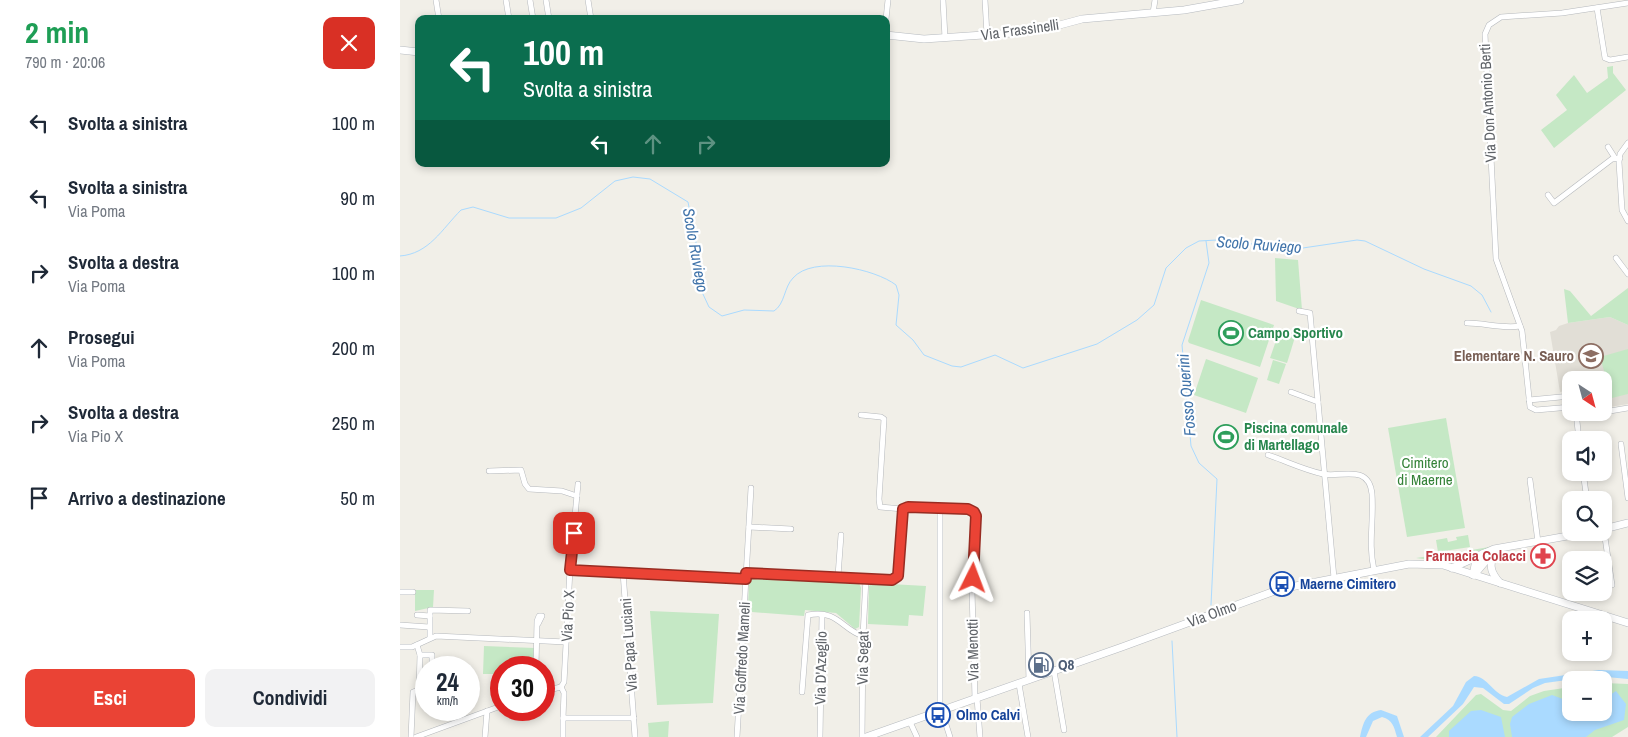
<!DOCTYPE html>
<html lang="it">
<meta charset="utf-8">
<style>
body{margin:0;font-family:"Archivo Narrow",sans-serif;background:#f2f2f3;color:#1f2937;height:100vh;display:flex;flex-direction:column;font-size:19px;white-space:nowrap}
*{box-sizing:border-box;margin:0}
p{font-size:16px;color:#747a83}
.icon{flex:none;width:28px;height:28px;fill:none;stroke:currentColor;stroke-width:2;stroke-linecap:round;stroke-linejoin:round}
.map{position:relative;flex:1;overflow:hidden}
.drawer{display:flex;flex-direction:column;background:#fff;width:400px}
.drawer>*{flex:none}
.hud{position:absolute;left:15px;top:15px;width:475px;height:152px;border-radius:10px;box-shadow:0 2px 8px #0003;background:#0b6e4f;color:#fff;overflow:hidden}
.needle{width:32px;rotate:144deg}
.buttons{position:absolute;left:1162px;top:371px;display:grid;gap:10px}
.buttons a{display:grid;place-items:center;width:50px;height:50px;border-radius:10px;background:#fff;box-shadow:0 2px 8px #0003;font-size:25px}
.speed{position:absolute;left:15px;top:656px;display:flex;gap:10px;font-size:25px;font-weight:700;text-align:center}
.speed>*{display:grid;place-content:center;width:65px;height:65px;border-radius:50%;background:#fff;box-shadow:0 2px 8px #0003;line-height:1}
.speed small{font-size:12px;font-weight:400}
.speed .limit{border:8px solid #d22;background:#fff;color:#111}
.pin{position:absolute;display:grid;place-items:center;width:42px;height:42px;color:#fff;margin:-21px;border-radius:10px;box-shadow:0 2px 8px #0006}
.me{position:absolute;width:55px;margin:-28px;rotate:3deg;stroke-linejoin:round;filter:drop-shadow(0 0 4px #0008)}
.turn{display:flex;align-items:center;gap:18px;height:105px;padding:0 25px;font-size:22px}
.turn .icon{width:65px;height:65px;stroke-width:2.5}
.turn b{display:block;font-size:35px;line-height:42px}
.lanes{display:flex;align-items:center;height:48px;padding:0 25px;background:#0003;justify-content:center;gap:25px;direction:ltr}
.lanes .off{opacity:.35}
.round{display:grid;place-items:center;flex:none;width:52px;height:52px;border-radius:10px;background:#f2f2f3}
.overview{display:flex;align-items:center;justify-content:space-between;height:85px;padding:0 25px}
h1{font-size:30px;font-weight:800;line-height:38px;color:#1e9e55}
.cta{display:flex;gap:10px;margin-top:auto;padding:10px 25px}
.cta a{flex:1;height:58px;border-radius:10px;background:#ea4335;color:#fff;font-size:20px;font-weight:800;line-height:58px;text-align:center}
.cta a+a{background:#f2f2f3;color:#1f2937}
ul{padding:0;list-style:none}
li{display:flex;align-items:center;gap:15px;height:75px;padding:0 25px}
li div{flex:1}
li b{display:block;font-size:19px}
li em{font-style:normal}
main{display:flex;flex:1;min-height:0}
.map>svg:first-child{display:block}
.education{fill:#e1ded6}
.green{fill:#c5e8c5}
.water{fill:#aadaff}
.lines{fill:none;stroke-linecap:round;stroke-linejoin:round}
.stream{stroke:#aadaff;stroke-width:1}
.street-casing{stroke:#b5b8bc;stroke-width:6}
.secondary-casing{stroke:#b6babf;stroke-width:8}
.street{stroke:#fff;stroke-width:5}
.secondary{stroke:#fff;stroke-width:7}
.route-casing{stroke:#982c22;stroke-width:12}
.route{stroke:#ea4335;stroke-width:9}
.labels{text-anchor:middle;stroke-width:4.5;stroke-linejoin:round;paint-order:stroke}
.street-label{font-size:15px;fill:#5f6368;stroke:#fff}
.leisure-label{font-size:15px;font-weight:bold;fill:#27864d;stroke:#fff;text-anchor:start}
.education-label{font-size:15px;font-weight:bold;fill:#785e54;stroke:#fff;text-anchor:end}
.park-label{font-size:15px;fill:#348238;stroke:#fff}
.health-label{font-size:15px;font-weight:bold;fill:#be3a42;stroke:#fff;text-anchor:end}
.transit-label{font-size:15px;font-weight:bold;fill:#164399;stroke:#fff;text-anchor:start}
.service-label{font-size:15px;font-weight:bold;fill:#4e5e75;stroke:#fff;text-anchor:start}
.water-label{font-size:16px;font-style:italic;fill:#4174aa;stroke:#fff}
</style>
<main>
<section class="drawer">
<div class="overview"><div><h1>2 min</h1><p>790 m · 20:06</p></div><a class="round" style="background:#d93025;color:#fff"><svg class="icon" aria-label="close" viewBox="0 0 24 24"><path d="M6 6l12 12M18 6L6 18"/></svg></a></div>
<ul>
<li><svg class="icon" aria-label="left" viewBox="0 0 24 24"><path d="M17 20v-9H6M10 6l-5 5 5 5"/></svg><div><b>Svolta a sinistra</b></div><em>100 m</em></li>
<li><svg class="icon" aria-label="left" viewBox="0 0 24 24"><path d="M17 20v-9H6M10 6l-5 5 5 5"/></svg><div><b>Svolta a sinistra</b><p>Via Poma</p></div><em>90 m</em></li>
<li><svg class="icon" aria-label="right" viewBox="0 0 24 24"><path d="M7 20v-9h11M14 6l5 5-5 5"/></svg><div><b>Svolta a destra</b><p>Via Poma</p></div><em>100 m</em></li>
<li><svg class="icon" aria-label="ahead" viewBox="0 0 24 24"><path d="M12 20V5M6 11l6-6 6 6"/></svg><div><b>Prosegui</b><p>Via Poma</p></div><em>200 m</em></li>
<li><svg class="icon" aria-label="right" viewBox="0 0 24 24"><path d="M7 20v-9h11M14 6l5 5-5 5"/></svg><div><b>Svolta a destra</b><p>Via Pio X</p></div><em>250 m</em></li>
<li><svg class="icon" aria-label="arrive" viewBox="0 0 24 24"><path d="M6 21V4h12l-3 4 3 4H6"/></svg><div><b>Arrivo a destinazione</b></div><em>50 m</em></li>
</ul>
<div class="cta"><a>Esci</a><a>Condividi</a></div>
</section>
<div class="map">
<svg width="1228" height="737" viewBox="0 0 1228 737">
<rect width="100%" height="100%" fill="#f1efe8"/>
<path class="education" d="M1210,317l18,8v79l-24,4v-28h-33v10l-11,2 -10,-60 6,-2 3,-4 9,-3z"/>
<g class="green">
<path d="M1213,66v7l13,17 -72,58 -13,-18 26,-20 -11,-15 18,-20 13,18 21,-15 -1,-11z"/>
<path d="M875,258l23,2 4,50 -26,-9z"/>
<path d="M1228,288v37l-18,-8 -42,6 -4,-34 6,2 21,25z"/>
<path d="M801,300l73,25 -14,42 -71,-24 -1,-2z"/>
<path d="M880,329l16,5 -9,29 -17,-5z"/>
<path d="M1228,349v45l-16,4 -12,-41z"/>
<path d="M806,359l52,19 -12,35 -52,-18z"/>
<path d="M873,360l13,4 -7,20 -12,-4z"/>
<path d="M1046,418l19,110 -58,9 -19,-109z"/>
<path d="M1068,535l2,12 -32,5 -2,-12 11,-2 1,4 9,-2 -1,-3z"/>
<path d="M1095,546l-16,5 -22,13 -41,-6 33,-5 3,4 4,1 4,-6z"/>
<path d="M354,577l105,6 2,5 -2,39 -4,2 -19,-16 -31,-3 -1,6 -52,-4 -4,-5 1,-26z"/>
<path d="M472,583l54,3 -3,30 -14,-1 -1,11 -40,-2 1,-38z"/>
<path d="M15,590h19l-1,17 -18,4z"/>
<path d="M250,611l69,3 -6,89 -56,2z"/>
<path d="M84,646l51,2 -1,19 -33,1v6h-18z"/>
<path d="M1204,683l24,1v43l-16,10h-176l40,-42 5,-1 22,16 8,1 19,-15 14,-5 27,-4v25h33z"/>
<path d="M269,721l-1,16h-19l-1,-14z"/>
</g>
<g class="water">
<path d="M1199,670l29,1v8l-32,-3 -51,7 -12,5 -24,16h-5l-21,-16 -9,-1 -11,17 -35,33h-8l33,-31 13,-24 8,-6c14,1 19,18 33,21l32,-18z"/>
<path d="M1216,691l10,13 -2,16 -29,10 -9,7h-74l-2,-13 2,-7 17,-13 23,-9 19,7v10h33v-13z"/>
<path d="M981,710l16,6 7,21h-7c-3,-10 -4,-17 -15,-20l-9,4 -7,16h-6c3,-14 6,-25 21,-27z"/>
<path d="M1081,710l20,7 4,20h-56v-6l22,-20z"/>
</g>
<g class="lines">
<g class="stream">
<path d="M806,241l3,22 -27,82 9,101 8,17 18,16 -6,126"/>
<path d="M0,256c29,-2 42,-27 61,-46l12,-3 36,11h47l25,-10 34,-27 18,-4 17,2 38,23 11,56 3,34 7,15 13,9 22,-6 30,1c11,-7 10,-24 19,-33 20,-23 82,-9 103,7l3,10 -3,30 17,15 11,15 28,11 9,1 34,-12 28,13 74,-24 40,-24 17,-15 12,-37 20,-20 13,-7 18,-1 79,9 61,-9 8,1 59,28 47,17 11,9 9,17"/>
<path d="M772,641l5,96"/>
</g>
<defs>
<g id="street">
<path d="M36,0l3,19"/>
<path d="M106,0l3,19"/>
<path d="M130,0l3,19"/>
<path d="M146,0l3,19"/>
<path d="M188,0l3,19"/>
<path d="M543,0l2,38"/>
<path d="M585,0l2,35"/>
<path d="M1197,8l8,50 5,2 18,-3"/>
<path d="M753,13l2,-13"/>
<path d="M486,19l2,-19"/>
<path d="M1228,143l-8,11 -1,8 3,48 6,11"/>
<path d="M1208,147l7,11"/>
<path d="M1148,195l6,8 58,-44 8,-1"/>
<path d="M1216,258l12,16"/>
<path d="M899,311l11,2 8,89"/>
<path d="M1067,323c18,0 36,6 53,3"/>
<path d="M891,392l27,10 16,176"/>
<path d="M1129,400l42,-4"/>
<path d="M1171,407l-35,3 -6,-3 -8,-76 -26,-72 -11,-225 4,-9 12,-8 61,-4 66,-10"/>
<path d="M1176,412l3,28"/>
<path d="M1204,412l24,-4"/>
<path d="M461,415l20,2 3,2 -5,80 1,8 23,2 5,-2c16,0 55,-4 68,6l-4,77 3,109"/>
<path d="M1176,415l21,-3"/>
<path d="M1221,444l7,54"/>
<path d="M868,455c18,6 36,15 55,19 17,4 46,-11 49,20 2,27 -4,49 2,76"/>
<path d="M89,471l32,-1 4,14 4,5 33,2 15,5"/>
<path d="M1183,472l4,28"/>
<path d="M1130,480l8,62"/>
<path d="M540,507v199l10,31"/>
<path d="M349,527l42,2"/>
<path d="M1204,531l8,54h-8"/>
<path d="M170,569l176,10"/>
<path d="M223,572l12,165"/>
<path d="M346,573l149,7 3,-4 5,-67"/>
<path d="M438,576l3,-41"/>
<path d="M0,592h13"/>
<path d="M627,613l2,67"/>
<path d="M17,615l13,1"/>
<path d="M0,625l29,2"/>
<path d="M30,638v-28l38,1"/>
<path d="M17,645l3,10h12v13"/>
<path d="M0,647h12l24,-11 130,6"/>
<path d="M136,668l1,-47 2,-5h3l-4,8"/>
<path d="M654,671l10,59"/>
<path d="M619,684l9,53"/>
<path d="M161,687l3,-5 6,-113 8,-85"/>
<path d="M161,687l3,6 -1,25h71"/>
<path d="M19,689l1,-34"/>
<path d="M144,691l17,-4"/>
<path d="M402,692l6,-77c30,-6 34,15 55,21"/>
<path d="M577,698l3,39"/>
<path d="M510,722l7,15"/>
<path d="M11,737l2,-45 13,-5"/>
<path d="M16,737l85,-31"/>
<path d="M85,737l2,-26"/>
<path d="M163,737v-19"/>
<path d="M337,737l14,-249"/>
<path d="M420,737l2,-122"/>
<path d="M462,737l1,-101 3,-58"/>
</g>
<g id="secondary">
<path d="M486,35l38,4 89,-6 28,-3 41,-11 102,-9 56,-10"/>
<path d="M0,50l19,2"/>
<path d="M1204,529l24,-6"/>
<path d="M1094,555c-6,11 -2,19 6,28"/>
<path d="M1052,568l42,-19 96,-17"/>
<path d="M1073,575l2,-10 7,-11"/>
<path d="M1074,575l16,-19 8,-5"/>
<path d="M466,737l256,-90 158,-58 129,-25 34,1 185,58"/>
</g>
</defs>
<use href="#street" class="street-casing"/>
<use href="#secondary" class="secondary-casing"/>
<use href="#street" class="street"/>
<use href="#secondary" class="secondary"/>
</g>
<g class="lines">
<defs>
<path id="route" d="M174,533l-4,37 176,9v-6l146,7 6,-4 5,-67 5,-2 60,2 6,3 2,4 -3,62"/>
</defs>
<use href="#route" class="route-casing"/>
<use href="#route" class="route"/>
</g>
<defs>
<symbol id="stadium-ring" viewBox="-11 -11 22 22"><circle r="9.5" fill="#fff" stroke="#2e9e5b" stroke-width="1.5"/><path d="M0-5a6.5 5 0 1 0 0 10a6.5 5 0 1 0 0-10ZM-3.5-1.8h7v3.6h-7Z" fill="#2e9e5b"/></symbol>
<symbol id="school-ring" viewBox="-11 -11 22 22"><circle r="9.5" fill="#fff" stroke="#8d6e63" stroke-width="1.5"/><path d="M0-5L7-2L0 1L-7-2ZM-4 1L0 2.5L4 1V4Q0 6-4 4Z" fill="#8d6e63"/></symbol>
<symbol id="pharmacy-ring" viewBox="-11 -11 22 22"><circle r="9.5" fill="#fff" stroke="#e0444e" stroke-width="1.5"/><path d="M-2-6h4v4h4v4h-4v4h-4v-4h-4v-4h4Z" fill="#e0444e"/></symbol>
<symbol id="bus-ring" viewBox="-11 -11 22 22"><circle r="9.5" fill="#fff" stroke="#1a4fb4" stroke-width="1.5"/><path d="M-5-6H5V4H4V6H2V4H-2V6H-4V4H-5ZM-3.5-4V0h7V-4ZM-3.5 1.2v1.5H-2V1.2ZM2 1.2v1.5H3.5V1.2Z" fill="#1a4fb4"/></symbol>
<symbol id="fuel-ring" viewBox="-11 -11 22 22"><circle r="9.5" fill="#fff" stroke="#5c6f8a" stroke-width="1.5"/><path d="M-5.5-6h7V0h2V4h1.3V-2.5L3-4.5l.8-.8L6-3V5H2.5V1h-1V6h-7ZM-4.2-4.7v3.2H.2V-4.7Z" fill="#5c6f8a"/></symbol>
</defs>
<g fill-rule="evenodd">
<use href="#stadium-ring" x="817" y="319" width="28" height="28"/>
<use href="#school-ring" x="1177" y="342" width="28" height="28"/>
<use href="#stadium-ring" x="812" y="423" width="28" height="28"/>
<use href="#pharmacy-ring" x="1129" y="542" width="28" height="28"/>
<use href="#bus-ring" x="868" y="570" width="28" height="28"/>
<use href="#fuel-ring" x="627" y="651" width="28" height="28"/>
<use href="#bus-ring" x="524" y="701" width="28" height="28"/>
</g>
<g class="labels">
<g class="street-label">
<text transform="translate(620 30) rotate(-8)" y="5">Via Frassinelli</text>
<text transform="translate(1088 103) rotate(-93)" y="5">Via Don Antonio Berti</text>
<text transform="translate(812 614) rotate(-20)" y="5">Via Olmo</text>
<text transform="translate(168 616) rotate(-87)" y="5">Via Pio X</text>
<text transform="translate(229 645) rotate(-94)" y="5">Via Papa Luciani</text>
<text transform="translate(573 650) rotate(-91)" y="5">Via Menotti</text>
<text transform="translate(342 658) rotate(-87)" y="5">Via Goffredo Mameli</text>
<text transform="translate(463 658) rotate(-89)" y="5">Via Segat</text>
<text transform="translate(421 668) rotate(-89)" y="5">Via D'Azeglio</text>
</g>
<g class="leisure-label">
<text x="848" y="338">Campo Sportivo</text>
<text x="844" y="433">Piscina comunale<tspan x="844" dy="17">di Martellago</tspan></text>
</g>
<g class="education-label">
<text x="1174" y="361">Elementare N. Sauro</text>
</g>
<g class="park-label">
<text x="1025" y="468">Cimitero<tspan x="1025" dy="17">di Maerne</tspan></text>
</g>
<g class="health-label">
<text x="1126" y="561">Farmacia Colacci</text>
</g>
<g class="transit-label">
<text x="900" y="589">Maerne Cimitero</text>
<text x="556" y="720">Olmo Calvi</text>
</g>
<g class="service-label">
<text x="658" y="670">Q8</text>
</g>
<g class="water-label">
<text transform="translate(859 244) rotate(4)" y="6">Scolo Ruviego</text>
<text transform="translate(296 250) rotate(80)" y="6">Scolo Ruviego</text>
<text transform="translate(786 395) rotate(-95)" y="6">Fosso Querini</text>
</g>
</g>
</svg>
<div class="buttons">
<a><svg class="needle" viewBox="-14 -14 28 28"><path d="M0-13l5 13h-10z" fill="#e53935"/><path d="M0 13l5-13h-10z" fill="#747a83"/></svg></a>
<a><svg class="icon" aria-label="sound" viewBox="0 0 24 24"><path d="M4 9h4l5-4v14l-5-4H4zM17 9q2 3 0 6"/></svg></a>
<a><svg class="icon" aria-label="search" viewBox="0 0 24 24"><circle cx="10" cy="10" r="6"/><path d="M15 15l6 6"/></svg></a>
<a><svg class="icon" aria-label="layers" viewBox="0 0 24 24"><path d="M12 4l9 5-9 5-9-5zM3 14l9 5 9-5"/></svg></a>
<a>+</a>
<a>−</a>
</div>
<div class="speed"><div>24<small>km/h</small></div><div class="limit">30</div></div>
<div class="pin" style="left:174px;top:533px;background:#d93025"><svg class="icon" aria-label="arrive" viewBox="0 0 24 24"><path d="M6 21V4h12l-3 4 3 4H6"/></svg></div>
<svg class="me" style="left:573px;top:578px" viewBox="-20 -20 40 40"><path d="M0-17L14 15 0 8-14 15z" fill="#ea4335" stroke="#fff" stroke-width="4"/></svg>
<div class="hud">
<div class="turn"><svg class="icon" aria-label="left" viewBox="0 0 24 24"><path d="M17 20v-9H6M10 6l-5 5 5 5"/></svg><div><b>100 m</b>Svolta a sinistra</div></div>
<div class="lanes"><svg class="icon" aria-label="left" viewBox="0 0 24 24"><path d="M17 20v-9H6M10 6l-5 5 5 5"/></svg><svg class="icon off" aria-label="ahead" viewBox="0 0 24 24"><path d="M12 20V5M6 11l6-6 6 6"/></svg><svg class="icon off" aria-label="right" viewBox="0 0 24 24"><path d="M7 20v-9h11M14 6l5 5-5 5"/></svg></div>
</div>
</div>
</main>
